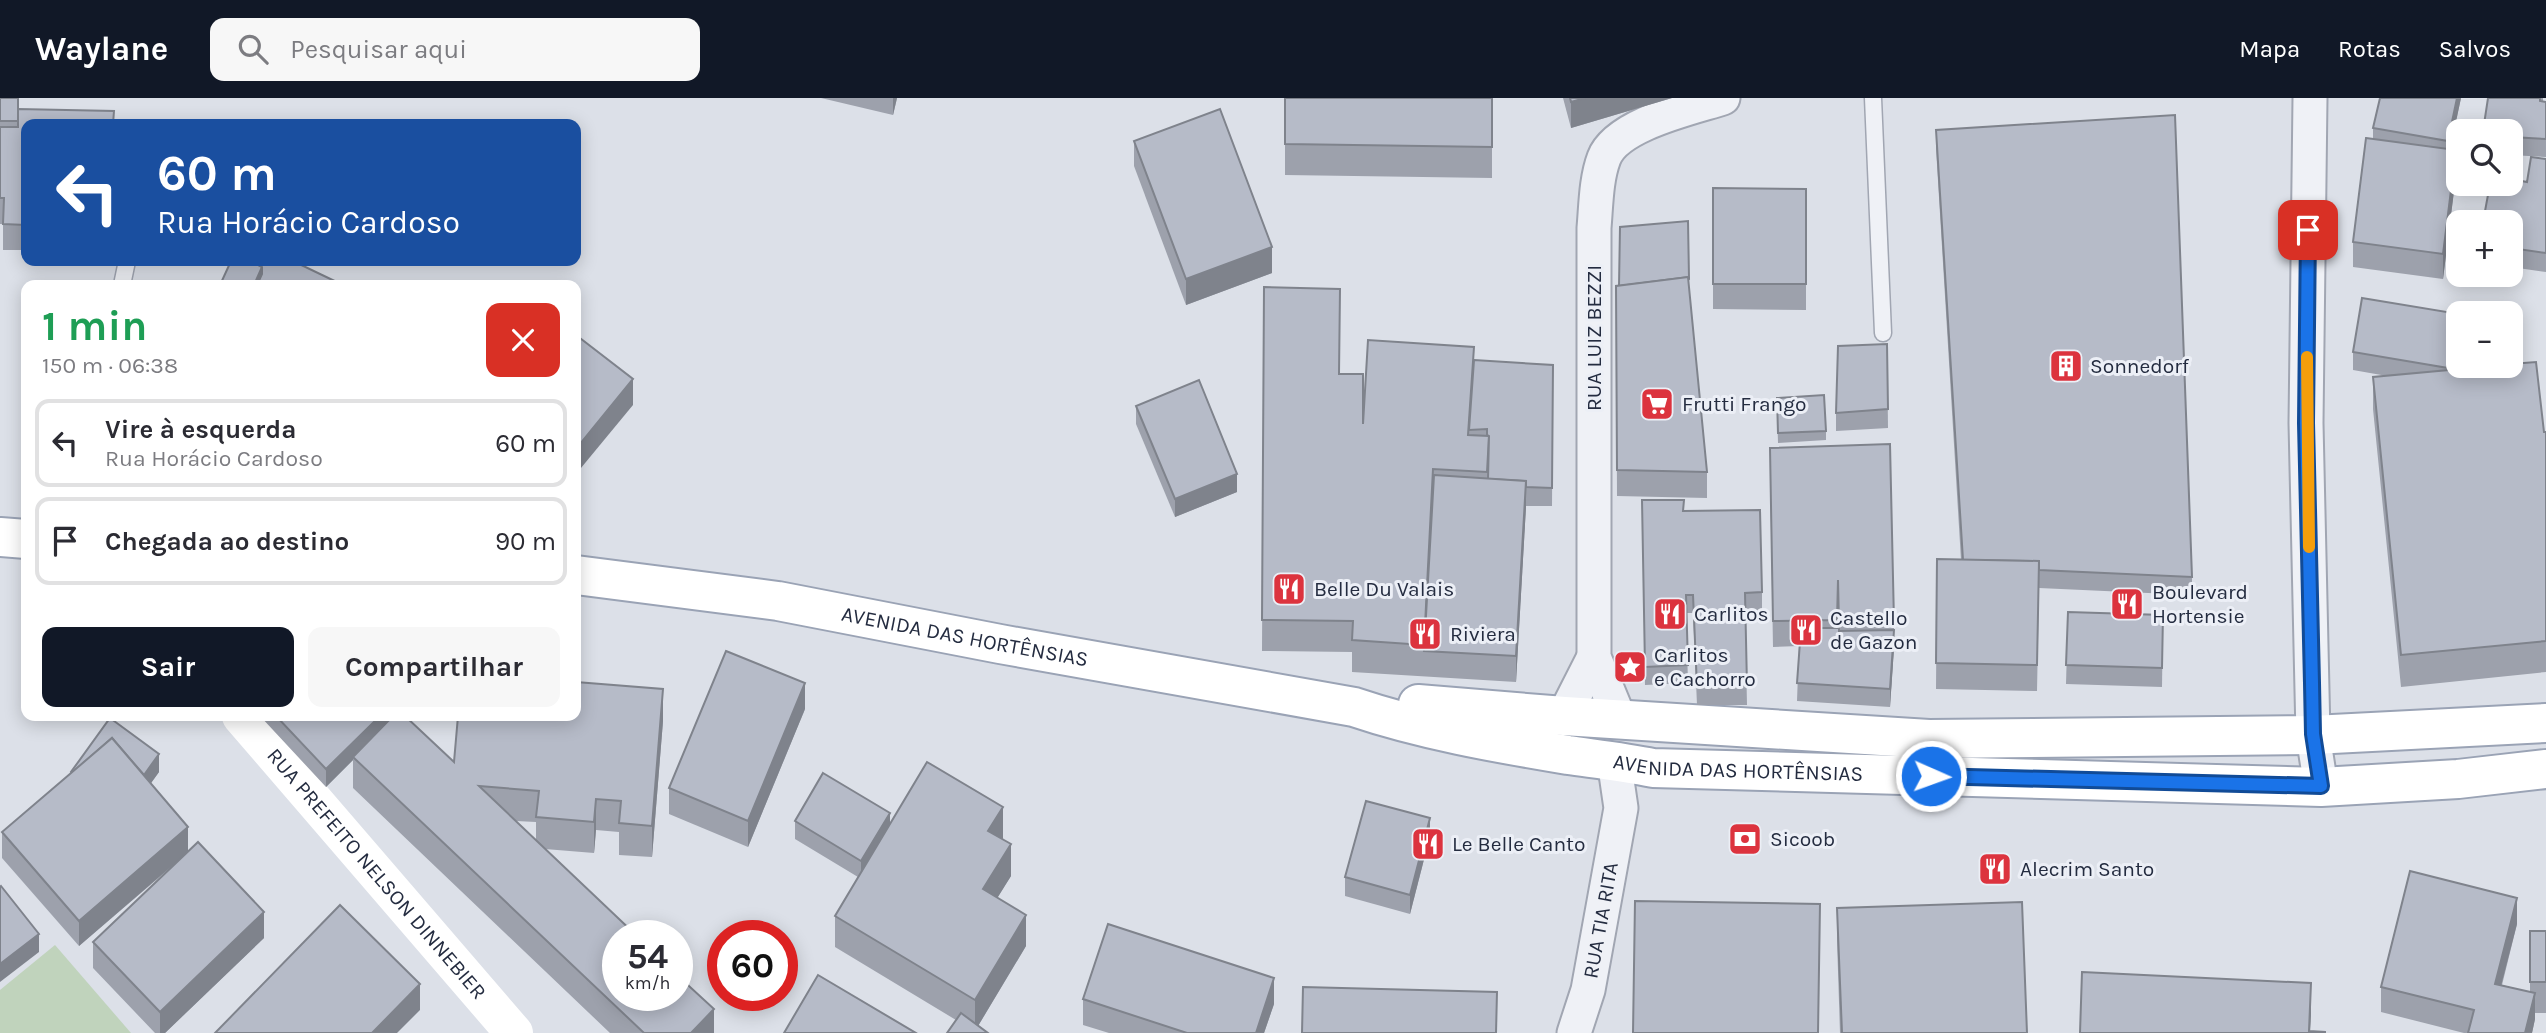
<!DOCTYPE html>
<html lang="pt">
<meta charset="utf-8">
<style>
body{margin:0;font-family:Karla,sans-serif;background:#f7f7f7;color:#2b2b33;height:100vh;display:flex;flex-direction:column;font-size:26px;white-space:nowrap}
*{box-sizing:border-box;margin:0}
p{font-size:23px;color:#7c7c81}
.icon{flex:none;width:38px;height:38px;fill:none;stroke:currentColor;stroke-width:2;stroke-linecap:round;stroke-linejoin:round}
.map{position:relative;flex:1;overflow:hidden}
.details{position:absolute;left:21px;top:182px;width:560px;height:441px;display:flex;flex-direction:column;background:#fff;border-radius:14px;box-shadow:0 4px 18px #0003}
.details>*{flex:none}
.banner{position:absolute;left:21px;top:21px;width:560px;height:147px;border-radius:14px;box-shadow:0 4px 18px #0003;background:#1a4fa0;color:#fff;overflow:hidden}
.buttons{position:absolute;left:2446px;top:21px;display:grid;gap:14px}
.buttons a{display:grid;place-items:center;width:77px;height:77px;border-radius:14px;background:#fff;box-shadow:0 4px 18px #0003;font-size:35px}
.speed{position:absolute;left:602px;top:822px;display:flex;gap:14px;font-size:35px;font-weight:700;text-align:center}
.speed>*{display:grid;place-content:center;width:91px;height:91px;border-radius:50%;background:#fff;box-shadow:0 4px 18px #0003;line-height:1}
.speed small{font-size:18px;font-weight:400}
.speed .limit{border:10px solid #d22;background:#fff;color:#111}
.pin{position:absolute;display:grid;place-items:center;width:60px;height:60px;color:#fff;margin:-30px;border-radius:14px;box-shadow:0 4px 10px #0006}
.me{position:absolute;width:77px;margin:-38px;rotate:92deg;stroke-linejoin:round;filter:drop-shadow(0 0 5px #0008)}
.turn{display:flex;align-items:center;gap:24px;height:147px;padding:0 21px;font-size:32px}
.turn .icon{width:91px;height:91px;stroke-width:2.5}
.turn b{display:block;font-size:49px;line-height:60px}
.round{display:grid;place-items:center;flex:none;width:74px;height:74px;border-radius:14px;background:#f7f7f7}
.summary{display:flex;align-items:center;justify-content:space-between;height:119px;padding:0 21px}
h1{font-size:42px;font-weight:700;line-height:52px;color:#1e9e55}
.button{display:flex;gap:14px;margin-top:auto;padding:14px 21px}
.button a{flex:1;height:80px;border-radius:14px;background:#111827;color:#fff;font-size:28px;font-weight:700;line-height:80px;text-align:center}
.button a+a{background:#f7f7f7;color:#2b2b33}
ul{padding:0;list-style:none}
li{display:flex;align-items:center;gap:21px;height:88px;margin:0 14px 10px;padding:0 7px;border:4px solid #e1e1e2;border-radius:14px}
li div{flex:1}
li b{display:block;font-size:26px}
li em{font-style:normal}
header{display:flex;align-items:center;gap:42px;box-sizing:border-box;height:98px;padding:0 35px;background:#111827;color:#fff}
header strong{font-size:33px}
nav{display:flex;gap:38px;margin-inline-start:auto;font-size:24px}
.search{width:490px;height:63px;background:#f7f7f7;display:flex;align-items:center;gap:18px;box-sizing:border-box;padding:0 24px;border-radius:14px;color:#7c7c81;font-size:26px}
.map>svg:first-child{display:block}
.green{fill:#c0d3bc}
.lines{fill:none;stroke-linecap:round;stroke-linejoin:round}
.lane-casing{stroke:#a1a6b2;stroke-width:19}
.street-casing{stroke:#a1a6b2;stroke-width:37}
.primary-casing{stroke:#9aa3b5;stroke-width:42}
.lane{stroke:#eff1f6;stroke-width:16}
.street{stroke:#eff1f6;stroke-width:33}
.secondary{stroke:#fff;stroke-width:38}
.primary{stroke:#fff;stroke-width:38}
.wall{fill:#9da1ac;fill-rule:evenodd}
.shaded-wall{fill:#7f838c}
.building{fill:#b6bbc8;stroke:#7f838c;stroke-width:2}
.route-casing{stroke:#114b97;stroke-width:18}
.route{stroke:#1a73e8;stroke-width:12}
.slow{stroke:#f59e0b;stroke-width:12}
.labels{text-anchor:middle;stroke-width:6;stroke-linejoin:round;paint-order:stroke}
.street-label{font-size:21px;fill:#242c40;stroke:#eceff6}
.poi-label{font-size:21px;fill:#242c40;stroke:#eceff6;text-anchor:start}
</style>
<header>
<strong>Waylane</strong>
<div class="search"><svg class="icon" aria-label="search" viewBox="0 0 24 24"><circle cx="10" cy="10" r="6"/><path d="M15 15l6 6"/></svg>Pesquisar aqui</div>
<nav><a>Mapa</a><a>Rotas</a><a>Salvos</a></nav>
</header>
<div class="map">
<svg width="2546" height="935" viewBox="0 0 2546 935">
<rect width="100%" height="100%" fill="#dce0e8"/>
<path class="green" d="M55,847l76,88h-131v-43z"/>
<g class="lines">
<defs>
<g id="lane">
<path d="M1873,0l10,235"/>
<path d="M122,187l5,-24"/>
</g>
<g id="street">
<path d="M2310,0l-4,325 7,312 8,52"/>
<path d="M1564,618l30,-59"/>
<path d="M1620,622l-26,-63v-429c2,-23 2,-49 10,-70 13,-34 88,-50 119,-60"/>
<path id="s1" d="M1574,935l14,-43 33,-182 -7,-48"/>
</g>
<g id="primary">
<path d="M0,439l26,2"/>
<path id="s3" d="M576,477l202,26 222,43 354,63c68,23 142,36 214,48 28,4 56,7 85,13l668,19 137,-8 88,-10"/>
<path d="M1418,606l146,12 365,23 384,-4 233,-12"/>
</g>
</defs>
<use href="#lane" class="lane-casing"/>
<use href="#street" class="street-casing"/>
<use href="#primary" class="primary-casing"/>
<use href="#lane" class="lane"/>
<use href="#street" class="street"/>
<path class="secondary" id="s2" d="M241,618l273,317"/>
<use href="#primary" class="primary"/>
</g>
<g class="wall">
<path d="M0,0l19,11 7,15v126h-23v-26h-3z"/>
<path d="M821,0h76l-4,17z"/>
<path d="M1285,0h207v80l-207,-3z"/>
<path d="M1563,0h109l-101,30z"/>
<path d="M2461,0l-11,51 6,26 -13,104 -90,-12v-25l20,-103v-11z"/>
<path d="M2488,0h55v4h3v55l-35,-2v-24z"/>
<path d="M1936,32l256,447v18l-153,-7 -2,103 -101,-2 1,-130 24,1 -25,-412z"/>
<path d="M1134,43l138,132 -86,32 -52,-139z"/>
<path d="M2546,61v113l-35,-5v-45l16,-40z"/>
<path d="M1713,90l93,1v121l-93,-1z"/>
<path d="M1688,123l1,67 18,184v26l-90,-2 -1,-210h3z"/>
<path d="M1264,189l76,87 23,50 111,-64 79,5 -1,141h-26l-10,176 -164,-10v-20l-90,-1z"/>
<path d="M1887,246l1,84 -52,3v-18z"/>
<path d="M2353,254l110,17 81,63h2v240l-145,15 -28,-278v-32l14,-1 -34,-6z"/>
<path d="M1136,308l101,86 -62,25 -39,-93z"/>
<path d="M1777,310l49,23v9l-48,3z"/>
<path d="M1770,375l124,149v26l-4,59 -93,-6 2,-55 -26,1z"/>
<path d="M1642,402l42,11 78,81v19l-17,1 2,93h-50l-4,-92h-7l2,70 -43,2z"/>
<path d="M2068,514l95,3 -1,72 -96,-3z"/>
<path d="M805,611l-57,138 -79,-33v-26z"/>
<path d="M260,618h145l49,46 209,-41 -11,136 -33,-2v-23l-23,-2 -2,23 -49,-4 169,184h-104l-257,-245v-28l-27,27zM516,723l20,1v18z"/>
<path d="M71,674h88l-8,11 37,68 76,87 -99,95h-10l-62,-65v-26l83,-79 -97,83 -77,-88v-26l69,-59z"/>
<path d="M795,723l95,4 113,13 8,38 -14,22 29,48 -48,80 -22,-6 -121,-73v-31l23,-39 -63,-38z"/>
<path d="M1430,738l-20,78 -65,-18v-19z"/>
<path d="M1837,810l190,125h-187l-3,-93z"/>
<path d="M2517,826l-15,61 28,7v-61h16v82h-11v6l-3,14h-68l-83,-21v-25z"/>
<path d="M1083,901l191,5 -10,29h-155l-26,-8z"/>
</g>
<g class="shaded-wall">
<path d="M893,0h4l-4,17z"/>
<path d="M1585,0h87l-101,30v-26z"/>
<path d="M2457,0h4l-13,61v-18z"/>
<path d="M2456,52v25l-13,104v-25z"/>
<path d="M1272,149v26l-86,32v-26z"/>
<path d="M262,169v18h-8z"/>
<path d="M633,281v26l-57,69v-25z"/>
<path d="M1237,376v18l-62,25v-18z"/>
<path d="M1526,383v26l-10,175v-26z"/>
<path d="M1894,532v18l-4,59v-18z"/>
<path d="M805,585v26l-57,138v-26z"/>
<path d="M663,591v32l-11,136v-31z"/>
<path d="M380,618h18l-45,41v3l-27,27v-18z"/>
<path d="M159,656v18l-18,25v-18z"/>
<path d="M596,701v31l-2,23v-31z"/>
<path d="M1003,709v31l-15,24v-31z"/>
<path d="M890,715v19l-29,47v-18z"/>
<path d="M1430,720v18l-20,78v-19z"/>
<path d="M188,729v25l-109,94v-25z"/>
<path d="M1011,746v32l-28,45v-32z"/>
<path d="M2517,800v26l-22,85v-25z"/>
<path d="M264,814v26l-99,95h-5v-21z"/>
<path d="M1026,817v31l-51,85v-31z"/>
<path d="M39,836v18l-39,30v-18z"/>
<path d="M1274,880v26l-10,29h-8z"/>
<path d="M2311,885v32l-1,18h-1z"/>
<path d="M420,886v26l-23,23h-25z"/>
<path d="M2535,895v26l-3,14h-7z"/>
<path d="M714,911v24h-23z"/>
</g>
<g class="building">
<rect x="0" y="0" width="18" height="23"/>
<path d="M1285,0h207v49l-207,-3z"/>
<path d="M1570,0h15l-14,4z"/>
<path d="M2380,0h77l-9,43 -75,-13z"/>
<path d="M2488,0h52v3l6,1v37l-35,-2v-6h-28z"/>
<path d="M18,11l96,2 -1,13h-87v101l-23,-1 1,-26h-4v-71h18z"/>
<path d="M1220,11l52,138 -86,32 -52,-138z"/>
<path d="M2175,17l17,462 -153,-7v-9l-76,-1 -27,-430z"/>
<path d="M2366,40l90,12 -13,104 -90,-12z"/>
<path d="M2531,59l15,2v94l-35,-5v-26h-28l7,-38h21v-5l16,3z"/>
<path d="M1713,90l93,1v95h-93z"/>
<path d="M1688,123l1,57 -1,-1 -69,9 1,-59z"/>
<path d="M231,163h19l12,6 -8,18h-34z"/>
<path d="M259,163h34l50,24h-86l5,-11v-7l-5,-3z"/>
<path d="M1688,179l19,195 -90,-2 -1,-184z"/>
<path d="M1264,189l76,2 -1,85h24v50l5,-84 106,7 -6,88 21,1 -2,36 -54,-3 -9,176 -72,-5 1,-19 -91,-1z"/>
<path d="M2362,200l97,16v52h1v4l-107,-18z"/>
<path d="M576,237l57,44 -57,70z"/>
<path d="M1887,246l1,65 -52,4 2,-67z"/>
<path d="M1474,262l79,5 -1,123 -26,-1v-6l-38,-2 1,-43 -2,-1v-6l-18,1z"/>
<path d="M2536,264l8,70h2v209l-145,14 -28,-278 120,-11h18v-2z"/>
<path d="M1199,282l38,94 -62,25 -39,-93z"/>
<path d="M1824,297l2,36 -48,2 -1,-35z"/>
<path d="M1890,346l4,178 -55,2 -1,-44 -1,40 -64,1 -3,-173z"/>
<path d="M1434,377l92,6 -10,175 -92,-5z"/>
<path d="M1642,402h42l-1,11 77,-1 2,82 -17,1 2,93 -50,1 -4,-92h-7l2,70 -43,2z"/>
<path d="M1937,461l102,2 -2,104 -101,-2z"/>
<path d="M2068,514l95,3 -1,53 -96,-3z"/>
<path d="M1801,530h38v3l55,-1 -4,59 -93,-6z"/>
<path d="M726,553l79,32 -57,138 -79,-33z"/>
<path d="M576,584l87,7 -11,137 -33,-3 2,-22 -25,-2 -2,23 -58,-5 3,-26 -60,-5 158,150h-19v60h59v-21l37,34 -23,24h-47l-291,-276 40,-41h12l49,46 4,-46h118z"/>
<path d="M276,618h104l-54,53z"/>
<path d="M110,620l49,36 -15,21 -32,-37 -40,35 -1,-1z"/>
<path d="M112,640l76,89 -109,94 -77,-89z"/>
<path d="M927,664l76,45 -15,24 23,13 -28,45 43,26 -51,85 -140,-84z"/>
<path d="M823,675l67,40 -29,48 -66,-40z"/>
<path d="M1366,703l64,17 -20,77 -65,-18z"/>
<path d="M198,744l66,70 -104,100 -67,-70z"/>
<path d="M2410,773l107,27 -22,86 40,9 -10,40h-57l6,-23 -93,-23z"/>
<path d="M1,788l38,48 -39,30v-77z"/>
<path d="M1635,803l185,3 -2,129h-185z"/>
<path d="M2022,804l5,131h-185l-5,-125z"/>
<path d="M340,807l80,79 -48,49h-157z"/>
<path d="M1108,826l166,54 -18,55h-69l-104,-34z"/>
<rect x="2530" y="833" width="16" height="51"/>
<path d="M2082,874l229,11 -2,48 16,1v1h-245z"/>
<path d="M818,877l98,58h-132z"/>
<path d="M1303,889l194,5 -1,41h-194z"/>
<path d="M961,915l27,20h-41z"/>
</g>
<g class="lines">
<defs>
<path id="route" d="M1931,678l390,10 -8,-52 -1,-51 -6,-260 2,-193"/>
</defs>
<use href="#route" class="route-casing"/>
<use href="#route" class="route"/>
<path class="slow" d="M2307,259l2,190"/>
</g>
<defs>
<symbol id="building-square" viewBox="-11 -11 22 22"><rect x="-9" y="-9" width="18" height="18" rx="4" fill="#dc333e" stroke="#eceff6"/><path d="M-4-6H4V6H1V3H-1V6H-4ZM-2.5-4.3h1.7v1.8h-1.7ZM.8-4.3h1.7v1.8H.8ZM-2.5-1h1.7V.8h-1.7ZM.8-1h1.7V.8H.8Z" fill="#fff"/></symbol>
<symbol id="supermarket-square" viewBox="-11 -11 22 22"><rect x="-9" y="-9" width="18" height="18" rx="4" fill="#dc333e" stroke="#eceff6"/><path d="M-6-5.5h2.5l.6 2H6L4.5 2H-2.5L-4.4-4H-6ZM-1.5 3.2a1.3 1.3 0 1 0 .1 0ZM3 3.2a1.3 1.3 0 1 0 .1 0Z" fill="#fff"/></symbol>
<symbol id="restaurant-square" viewBox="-11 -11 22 22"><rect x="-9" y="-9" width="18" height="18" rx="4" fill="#dc333e" stroke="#eceff6"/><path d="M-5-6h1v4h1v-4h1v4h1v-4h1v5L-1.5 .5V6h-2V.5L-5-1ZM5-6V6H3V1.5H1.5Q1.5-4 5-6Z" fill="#fff"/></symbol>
<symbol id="sight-square" viewBox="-11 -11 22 22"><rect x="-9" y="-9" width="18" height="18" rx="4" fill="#dc333e" stroke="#eceff6"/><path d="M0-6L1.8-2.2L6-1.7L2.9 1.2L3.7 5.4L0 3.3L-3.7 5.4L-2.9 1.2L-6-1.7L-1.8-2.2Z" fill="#fff"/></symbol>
<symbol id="bank-square" viewBox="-11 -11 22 22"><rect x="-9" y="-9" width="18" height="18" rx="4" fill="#dc333e" stroke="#eceff6"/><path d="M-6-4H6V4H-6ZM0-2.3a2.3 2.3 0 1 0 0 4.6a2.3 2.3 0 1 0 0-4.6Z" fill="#fff"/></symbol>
</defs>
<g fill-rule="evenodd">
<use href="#building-square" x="2047" y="249" width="38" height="38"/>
<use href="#supermarket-square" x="1638" y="287" width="38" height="38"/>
<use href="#restaurant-square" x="1270" y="472" width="38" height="38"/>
<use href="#restaurant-square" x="2108" y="487" width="38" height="38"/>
<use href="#restaurant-square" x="1651" y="497" width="38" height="38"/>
<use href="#restaurant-square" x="1787" y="513" width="38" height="38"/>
<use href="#restaurant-square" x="1406" y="517" width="38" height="38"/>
<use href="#sight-square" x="1611" y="550" width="38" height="38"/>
<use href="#bank-square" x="1726" y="722" width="38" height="38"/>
<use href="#restaurant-square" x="1409" y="727" width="38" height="38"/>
<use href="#restaurant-square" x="1976" y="752" width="38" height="38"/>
</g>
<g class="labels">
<g class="street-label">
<text transform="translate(1594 240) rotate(-90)" y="7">RUA LUIZ BEZZI</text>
<text dy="7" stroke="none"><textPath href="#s3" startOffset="394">AVENIDA DAS HORTÊNSIAS</textPath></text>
<text dy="7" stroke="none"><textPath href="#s3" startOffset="1180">AVENIDA DAS HORTÊNSIAS</textPath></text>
<text dy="7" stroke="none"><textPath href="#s2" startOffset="208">RUA PREFEITO NELSON DINNEBIER</textPath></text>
<text dy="7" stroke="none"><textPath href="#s1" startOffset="116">RUA TIA RITA</textPath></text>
</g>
<g class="poi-label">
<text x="2090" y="275">Sonnedorf</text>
<text x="1682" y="313">Frutti Frango</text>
<text x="1314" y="498">Belle Du Valais</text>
<text x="2152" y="501">Boulevard<tspan x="2152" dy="24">Hortensie</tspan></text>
<text x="1694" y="523">Carlitos</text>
<text x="1830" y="527">Castello<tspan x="1830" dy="24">de Gazon</tspan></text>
<text x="1450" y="543">Riviera</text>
<text x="1654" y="564">Carlitos<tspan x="1654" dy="24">e Cachorro</tspan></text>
<text x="1770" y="748">Sicoob</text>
<text x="1452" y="753">Le Belle Canto</text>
<text x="2020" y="778">Alecrim Santo</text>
</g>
</g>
</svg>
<div class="buttons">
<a><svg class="icon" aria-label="search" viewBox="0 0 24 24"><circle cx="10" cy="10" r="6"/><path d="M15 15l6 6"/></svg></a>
<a>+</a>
<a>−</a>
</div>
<div class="speed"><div>54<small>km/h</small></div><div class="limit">60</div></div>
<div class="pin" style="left:2308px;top:132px;background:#d93025"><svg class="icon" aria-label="arrive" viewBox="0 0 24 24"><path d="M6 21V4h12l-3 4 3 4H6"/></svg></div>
<svg class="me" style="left:1931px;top:678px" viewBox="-20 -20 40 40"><circle r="17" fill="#1a73e8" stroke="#fff" stroke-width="3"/><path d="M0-11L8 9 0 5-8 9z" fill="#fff"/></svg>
<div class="banner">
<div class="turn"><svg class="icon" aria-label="left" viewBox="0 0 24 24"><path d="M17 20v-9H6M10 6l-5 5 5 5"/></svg><div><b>60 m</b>Rua Horácio Cardoso</div></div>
</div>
<section class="details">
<div class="summary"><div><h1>1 min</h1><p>150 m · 06:38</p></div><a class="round" style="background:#d93025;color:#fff"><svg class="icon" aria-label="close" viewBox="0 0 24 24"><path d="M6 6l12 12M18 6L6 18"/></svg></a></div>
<ul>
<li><svg class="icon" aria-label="left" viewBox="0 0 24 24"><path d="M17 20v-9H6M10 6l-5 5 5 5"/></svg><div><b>Vire à esquerda</b><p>Rua Horácio Cardoso</p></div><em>60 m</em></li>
<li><svg class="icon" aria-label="arrive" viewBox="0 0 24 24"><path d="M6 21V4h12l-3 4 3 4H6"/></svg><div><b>Chegada ao destino</b></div><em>90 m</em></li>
</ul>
<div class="button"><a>Sair</a><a>Compartilhar</a></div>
</section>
</div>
